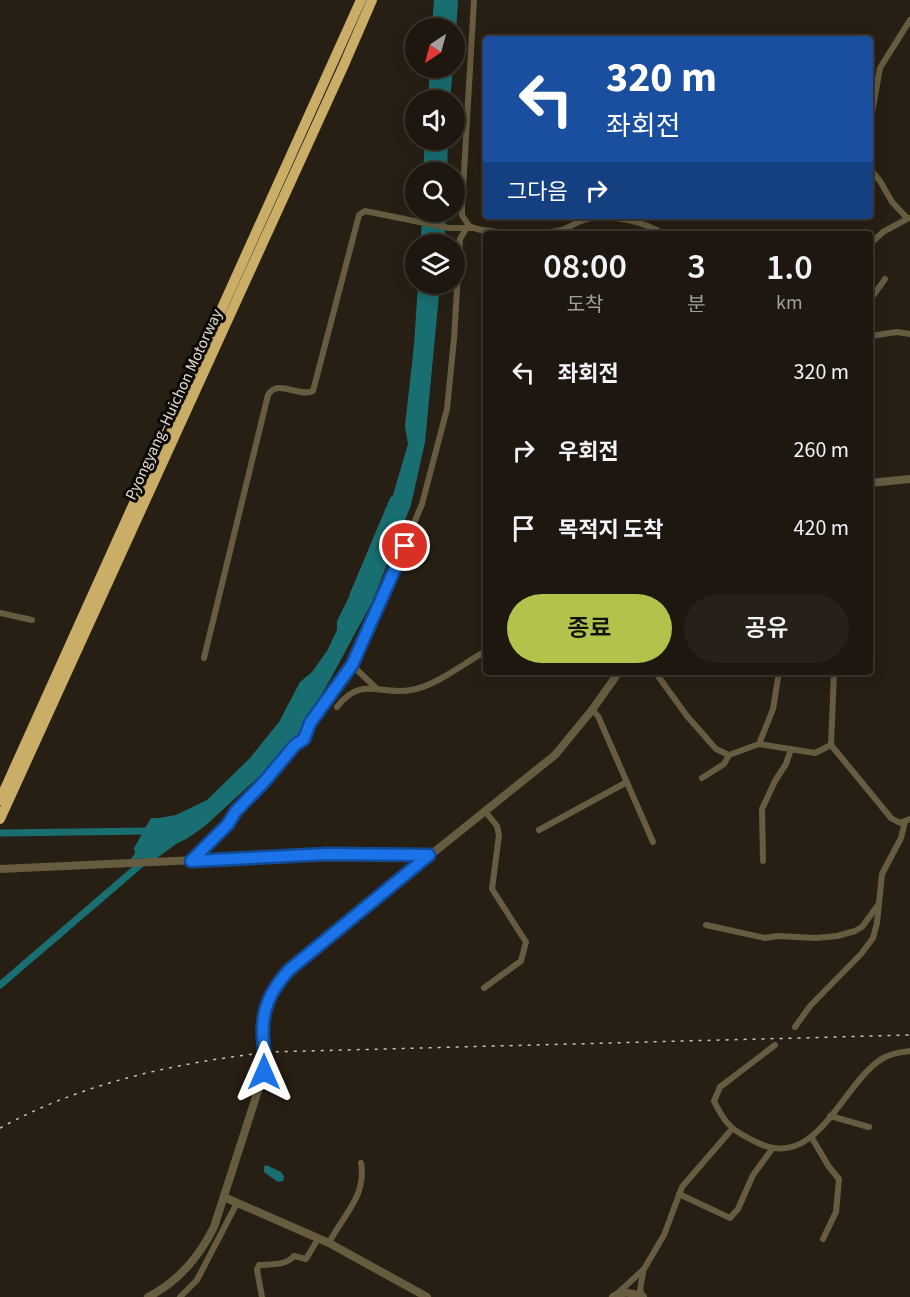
<!DOCTYPE html>
<html lang="ko">
<meta charset="utf-8">
<style>
body{margin:0;font-family:"Source Sans 3","Noto Sans KR",sans-serif;background:#262018;color:#f1f3f6;height:100vh;display:flex;flex-direction:column;font-size:22px;white-space:nowrap}
*{box-sizing:border-box;margin:0}
p{font-size:20px;color:#a19f9e}
.icon{flex:none;width:33px;height:33px;fill:none;stroke:currentColor;stroke-width:2;stroke-linecap:round;stroke-linejoin:round}
.map{position:relative;flex:1;overflow:hidden}
.side{position:absolute;left:483px;top:231px;width:390px;height:444px;display:flex;flex-direction:column;background:#1e170f;border-radius:6px;box-shadow:0 3px 15px #0003,0 0 0 2px #3c362f}
.side>*{flex:none}
.hud{position:absolute;left:483px;top:36px;width:390px;height:183px;border-radius:6px;box-shadow:0 3px 15px #0003,0 0 0 2px #3c362f;background:#1a4fa0;color:#fff;overflow:hidden}
.needle{width:39px;rotate:216deg}
.fabs{position:absolute;left:405px;top:18px;display:grid;gap:12px}
.fabs a{display:grid;place-items:center;width:60px;height:60px;border-radius:50%;background:#1e170f;box-shadow:0 3px 15px #0003,0 0 0 2px #3c362f;font-size:30px}
.pin{position:absolute;display:grid;place-items:center;width:51px;height:51px;color:#fff;margin:-26px;border:3px solid #fff;border-radius:50%;box-shadow:0 2px 6px #0007}
.me{position:absolute;width:66px;margin:-33px;rotate:0deg;stroke-linejoin:round;filter:drop-shadow(0 0 4px #0008)}
.turn{display:flex;align-items:center;gap:21px;height:126px;padding:0 24px;font-size:27px}
.turn .icon{width:78px;height:78px;stroke-width:2.5}
.turn b{display:block;font-size:42px;line-height:51px}
.then{display:flex;align-items:center;height:57px;padding:0 24px;background:#0003;gap:12px;font-size:22px}
.eta{display:flex;justify-content:space-evenly;align-items:center;height:102px;text-align:center}
.eta b{font-size:36px;font-weight:600;line-height:42px}
.button{display:flex;gap:12px;margin-top:auto;padding:12px 24px}
.button a{flex:1;height:69px;border-radius:36px;background:#b3c24b;color:#111;font-size:24px;font-weight:600;line-height:69px;text-align:center}
.button a+a{background:#262018;color:#f1f3f6}
ul{padding:0;list-style:none}
li{display:flex;align-items:center;gap:18px;height:78px;padding:0 24px}
li div{flex:1}
li b{display:block;font-size:22px}
li em{font-style:normal}
.map>svg:first-child{display:block}
.water{fill:#186e71}
.lines{fill:none;stroke-linecap:round;stroke-linejoin:round}
.canal{stroke:#186e71;stroke-width:7}
.minor{stroke:#675c40;stroke-width:6}
.tertiary{stroke:#675c40;stroke-width:8}
.motorway{stroke:#caad66;stroke-width:10}
.rail{stroke:#c9c3ba;stroke-width:1.5;stroke-dasharray:3 6;stroke-linecap:butt}
.route-casing{stroke:#114b97;stroke-width:15}
.route{stroke:#1a73e8;stroke-width:10}
.labels{text-anchor:middle;stroke-width:6;stroke-linejoin:round;paint-order:stroke}
.street-label{font-size:16px;fill:#e3ddd5;stroke:#0d0a06}
</style>
<div class="map">
<svg width="910" height="1297" viewBox="0 0 910 1297">
<rect width="100%" height="100%" fill="#281f14"/>
<g class="water">
<path d="M434,0h24l-3,48 -1,-20h-22z"/>
<path d="M430,68h23l-3,32h-22z"/>
<path d="M425,140h23l-1,32h-24z"/>
<path d="M423,212h23l-2,32h-24z"/>
<path d="M418,284h22l-15,158 -14,63 -39,97 -41,76 -31,53v4l-2,2h-4l-29,34 -60,55 -17,12 -12,6 -19,14 -26,1 4,-6 -1,-5 17,-30h8l17,-3 31,-15 43,-42 29,-36 21,-40 12,-10 15,-21 10,-21v-9l14,-28 13,-18 21,-44 6,-23 -1,-9 3,-4 15,-51 -3,-18 9,-81z"/>
<path d="M266,1165l15,7 3,4 -1,5 -5,1 -14,-10v-5z"/>
</g>
<g class="lines">
<g class="canal">
<path d="M353,595l40,-95"/>
<path d="M0,833l150,-2"/>
<path d="M0,985l155,-133"/>
</g>
<g class="minor">
<path d="M474,0l-12,206v9l7,11c15,8 76,9 93,4 10,-4 19,-11 30,-12 24,-3 52,4 72,16"/>
<path d="M870,124l10,-56 30,-48"/>
<path d="M870,169l10,12 12,21 15,16"/>
<path d="M870,244l13,-12 26,-14"/>
<path d="M870,300l15,-21"/>
<path d="M870,336l27,-4 13,2"/>
<path d="M0,613l32,7"/>
<path d="M204,658l64,-263c10,-17 30,3 45,-4l46,-176 6,-4 84,17h23"/>
<path d="M352,665l25,24"/>
<path d="M655,672l32,44 29,33 13,6"/>
<path d="M834,672l-3,73 60,73 9,5 10,-4"/>
<path d="M337,707c24,-32 43,-11 74,-17 25,-4 53,-27 75,-39"/>
<path d="M592,710l6,6 55,126"/>
<path d="M759,744l14,-35 6,-37"/>
<path d="M702,778l22,-14 5,-9 30,-11 56,9 16,-8"/>
<path d="M539,830l88,-48"/>
<path d="M192,861l36,-38 7,-12 29,-29 31,-37 9,-6 6,-16 41,-56 32,-69 39,-94 25,-95 7,-70 6,-100 6,-10"/>
<path d="M763,861l-1,-52 13,-28 11,-17 5,-15"/>
<path d="M706,925l59,13 12,-2 39,2 21,-2 18,-5 7,-4 16,-22"/>
<path d="M484,988l37,-27 5,-19 -34,-53 7,-54 -2,-9 -12,-15"/>
<path d="M795,1027l15,-21 51,-52 12,-16 4,-15 5,-49 19,-36 4,-16"/>
<path d="M775,1045l-55,42 -6,14c12,25 19,30 44,42 58,28 83,-56 122,-83 8,-6 20,-8 30,-9"/>
<path d="M830,1116l39,11"/>
<path d="M812,1138l17,29 10,12 -3,33 -13,27"/>
<path d="M679,1194l51,24 8,-9 15,-34 19,-26"/>
<path d="M329,1243c14,-28 38,-47 32,-80"/>
<path d="M643,1273l-3,17 3,7"/>
<path d="M619,1292l25,-23 20,-34 18,-48 50,-58"/>
<path d="M180,1297l17,-17 40,-77"/>
<path d="M262,1297l-5,-27 2,-5c13,-1 26,1 35,-9l12,3 12,-20"/>
</g>
<g class="tertiary">
<path d="M870,483l40,-4"/>
<path d="M0,869l327,-15 102,1"/>
<path d="M224,1197l105,46 98,54"/>
<path d="M148,1297c30,-15 51,-40 66,-70l50,-155c2,-13 -1,-24 -1,-37 0,-45 22,-62 54,-89l238,-191 37,-45 27,-38"/>
<path d="M613,1297c10,-7 19,-4 30,0"/>
</g>
<g class="motorway">
<path d="M0,800l361,-800"/>
<path d="M0,819l343,-752 29,-67"/>
</g>
<path class="rail" d="M0,1128c84,-46 176,-65 270,-76l640,-17"/>
</g>
<g class="lines">
<defs>
<path id="route" d="M264,1072c2,-11 0,-21 -1,-33 -2,-29 7,-48 26,-69l140,-115 -102,-1 -136,7 37,-37 8,-13 28,-29 31,-37 9,-6 6,-16 42,-58 53,-119"/>
</defs>
<use href="#route" class="route-casing"/>
<use href="#route" class="route"/>
</g>
<g class="labels">
<g class="street-label">
<text transform="translate(173 404) rotate(-65)" y="6">Pyongyang–Huichon Motorway</text>
</g>
</g>
</svg>
<div class="fabs">
<a><svg class="needle" viewBox="-14 -14 28 28"><path d="M0-13l5 13h-10z" fill="#e53935"/><path d="M0 13l5-13h-10z" fill="#a19f9e"/></svg></a>
<a><svg class="icon" aria-label="sound" viewBox="0 0 24 24"><path d="M4 9h4l5-4v14l-5-4H4zM17 9q2 3 0 6"/></svg></a>
<a><svg class="icon" aria-label="search" viewBox="0 0 24 24"><circle cx="10" cy="10" r="6"/><path d="M15 15l6 6"/></svg></a>
<a><svg class="icon" aria-label="layers" viewBox="0 0 24 24"><path d="M12 4l9 5-9 5-9-5zM3 14l9 5 9-5"/></svg></a>
</div>
<div class="pin" style="left:405px;top:546px;background:#d93025"><svg class="icon" aria-label="arrive" viewBox="0 0 24 24"><path d="M6 21V4h12l-3 4 3 4H6"/></svg></div>
<svg class="me" style="left:264px;top:1072px" viewBox="-20 -20 40 40"><path d="M0-17L14 15 0 8-14 15z" fill="#1a73e8" stroke="#fff" stroke-width="4"/></svg>
<div class="hud">
<div class="turn"><svg class="icon" aria-label="left" viewBox="0 0 24 24"><path d="M17 20v-9H6M10 6l-5 5 5 5"/></svg><div><b>320 m</b>좌회전</div></div>
<div class="then">그다음<svg class="icon" aria-label="right" viewBox="0 0 24 24"><path d="M7 20v-9h11M14 6l5 5-5 5"/></svg></div>
</div>
<section class="side">
<div class="eta">
<div><b>08:00</b><p>도착</p></div>
<div><b>3</b><p>분</p></div>
<div><b>1.0</b><p>km</p></div>
</div>
<ul>
<li><svg class="icon" aria-label="left" viewBox="0 0 24 24"><path d="M17 20v-9H6M10 6l-5 5 5 5"/></svg><div><b>좌회전</b></div><em>320 m</em></li>
<li><svg class="icon" aria-label="right" viewBox="0 0 24 24"><path d="M7 20v-9h11M14 6l5 5-5 5"/></svg><div><b>우회전</b></div><em>260 m</em></li>
<li><svg class="icon" aria-label="arrive" viewBox="0 0 24 24"><path d="M6 21V4h12l-3 4 3 4H6"/></svg><div><b>목적지 도착</b></div><em>420 m</em></li>
</ul>
<div class="button"><a>종료</a><a>공유</a></div>
</section>
</div>
